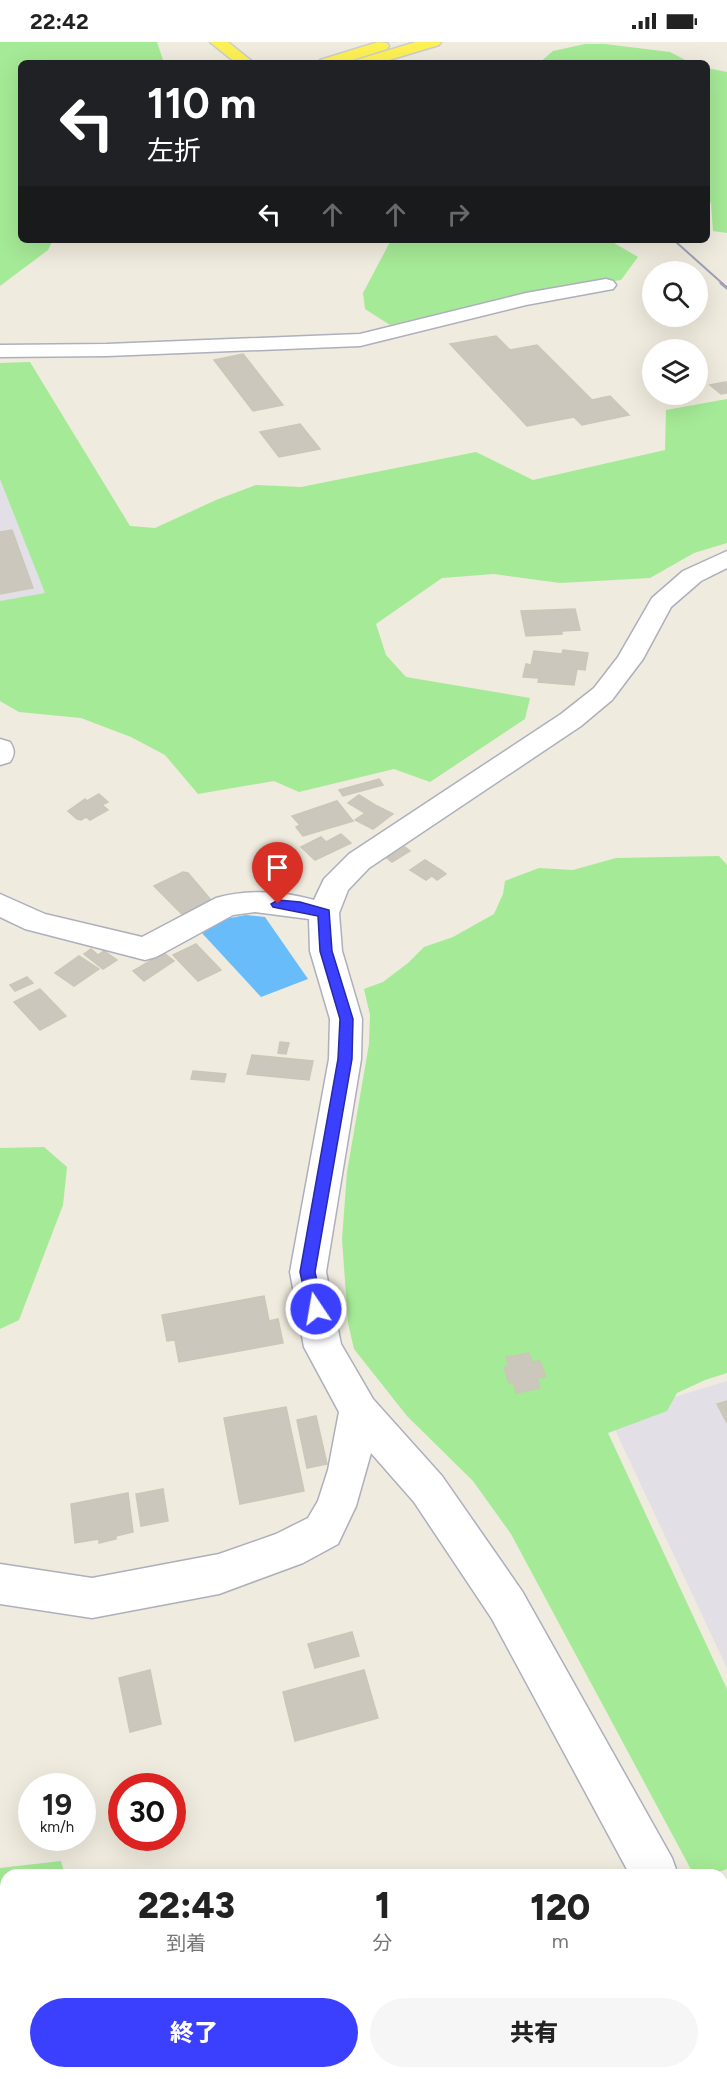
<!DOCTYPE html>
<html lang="ja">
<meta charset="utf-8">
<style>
body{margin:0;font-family:Figtree,"Noto Sans JP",sans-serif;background:#f6f6f6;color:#222;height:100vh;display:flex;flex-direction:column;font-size:22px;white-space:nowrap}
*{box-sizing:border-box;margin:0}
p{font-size:20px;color:#767676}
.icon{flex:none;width:33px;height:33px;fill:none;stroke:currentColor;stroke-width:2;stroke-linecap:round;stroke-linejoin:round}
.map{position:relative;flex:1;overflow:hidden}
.details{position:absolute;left:0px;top:1827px;width:728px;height:210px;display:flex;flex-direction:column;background:#fff;border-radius:18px 18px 0 0;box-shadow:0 6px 24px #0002}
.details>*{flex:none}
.top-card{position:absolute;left:18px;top:18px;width:692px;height:183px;border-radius:9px;box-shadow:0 6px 24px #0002;background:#202124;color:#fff;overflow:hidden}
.buttons{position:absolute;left:642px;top:219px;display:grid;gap:12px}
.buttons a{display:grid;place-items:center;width:66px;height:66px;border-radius:50%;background:#fff;box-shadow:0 6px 24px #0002;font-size:30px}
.speed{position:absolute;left:18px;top:1731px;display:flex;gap:12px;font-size:30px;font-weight:700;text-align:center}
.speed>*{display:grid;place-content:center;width:78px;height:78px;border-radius:50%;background:#fff;box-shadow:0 6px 24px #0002;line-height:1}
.speed small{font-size:15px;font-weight:400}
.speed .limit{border:9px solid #d22;background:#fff;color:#111}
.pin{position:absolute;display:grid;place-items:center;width:51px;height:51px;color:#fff;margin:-62px -26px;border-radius:50% 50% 50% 0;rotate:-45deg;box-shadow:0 0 6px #0007}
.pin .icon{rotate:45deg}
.me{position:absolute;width:66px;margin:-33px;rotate:348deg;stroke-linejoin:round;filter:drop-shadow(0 0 4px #0008)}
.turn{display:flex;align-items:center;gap:21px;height:126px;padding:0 30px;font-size:27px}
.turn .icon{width:78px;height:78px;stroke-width:2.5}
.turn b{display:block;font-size:42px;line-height:51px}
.lanes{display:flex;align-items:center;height:57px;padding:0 30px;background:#0003;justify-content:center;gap:30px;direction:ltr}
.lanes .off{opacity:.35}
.eta{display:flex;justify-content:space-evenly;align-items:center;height:102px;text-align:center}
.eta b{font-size:36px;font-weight:800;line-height:42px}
.action{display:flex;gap:12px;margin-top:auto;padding:12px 30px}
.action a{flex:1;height:69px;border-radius:36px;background:#3b40ff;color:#fff;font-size:24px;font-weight:800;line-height:69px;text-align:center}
.action a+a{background:#f6f6f6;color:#222}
.status{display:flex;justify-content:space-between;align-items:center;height:42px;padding:0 30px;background:#fff;direction:ltr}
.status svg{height:16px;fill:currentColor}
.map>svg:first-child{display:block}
.industrial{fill:#e3dfe7}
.green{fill:#a5ea96}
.water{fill:#68bcfa}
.building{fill:#cbc7bd;stroke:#cbc7b7;stroke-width:1.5}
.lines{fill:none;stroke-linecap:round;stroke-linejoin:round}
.street-casing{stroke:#aeafbd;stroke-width:3}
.primary-casing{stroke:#cdcdcd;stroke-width:3}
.street{fill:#fff;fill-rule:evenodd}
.primary{fill:#fef155;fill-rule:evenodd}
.rail-far1{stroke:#a0a0b9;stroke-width:2}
.rail{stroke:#a0a0b9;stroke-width:3}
.route{fill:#3b40ff;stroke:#262aa6;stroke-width:1.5}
</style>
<div class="status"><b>22:42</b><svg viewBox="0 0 49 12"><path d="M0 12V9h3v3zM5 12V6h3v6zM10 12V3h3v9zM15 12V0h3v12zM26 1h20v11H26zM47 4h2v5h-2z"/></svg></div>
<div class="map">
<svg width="727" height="2037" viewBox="0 0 727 2037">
<rect width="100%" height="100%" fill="#efebde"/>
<g class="industrial">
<path d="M0,431l49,122 -49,9z"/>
<path d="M727,1339v287l-118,-251z"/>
</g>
<g class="green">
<path d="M0,0h157l7,21h-143v177h32l-5,10 -48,36z"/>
<path d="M585,2h20l65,8 21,11h-152l14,-12z"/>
<path d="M707,26l20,4v161l-14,-2 -2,-28 -4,-2z"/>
<path d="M391,198h218l29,17 -17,23 -106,16 -125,29 -25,-16 -2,-16z"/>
<path d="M30,320l100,164 25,2 61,-28 40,-15 45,2 175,-35 57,28 132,-30 1,-40 61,-11v144l-33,10 -44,25 -90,5 -66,-9 -52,4 -66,46 10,31 20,22 124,21 -5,21 -95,63 -36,-13 -95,23 -25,-11 -76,13 -33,-39 -34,-18 -50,-19 -62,-6 -19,-11v-100l45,-8 -45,-114v-116z"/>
<path d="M719,814l8,9v508l-22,7 -28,13 -10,18 -59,22 119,256v180l-18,6h-15l-183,-341 -38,-53 -66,-65 -53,-67 -6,-26 -6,-84 5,-67 22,-128 1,-29 -6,-26 19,-7 25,-19 16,-16 29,-10 41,-23 9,-20 2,-13 34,-13 34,2 43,-12z"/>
<path d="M44,1105l23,20 -4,38 -44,115 -19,9v-181z"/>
<path d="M61,1819l4,14h-59v198h134v6h-140v-211z"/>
</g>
<path class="water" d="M246,873l19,2 43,62 -47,18 -60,-65 24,-13z"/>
<g class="building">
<path d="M496,294l14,14 27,-5 55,55 18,-4 19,19 -47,10 -8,-8 -47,9 -77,-82z"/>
<path d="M243,312l40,51 -30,6 -39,-51z"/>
<path d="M726,340l1,11 -6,1 -11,-9z"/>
<path d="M300,382l20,25 -41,8 -19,-25z"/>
<path d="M12,488l21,58 -33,6v-62z"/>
<path d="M575,567l5,21 -18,1v3l-36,2 -5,-25z"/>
<path d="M563,608l25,3 -3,17 -8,-1 -3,16 -36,-3 1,-4 -16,-1 3,-13 5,1 3,-14 28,3z"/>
<path d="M379,737l4,6 -40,11 -4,-6z"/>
<path d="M99,752l9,8 -6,3 6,5 -18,10 -4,-3 -5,3 -4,-1 -9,-8 17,-12 2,2z"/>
<path d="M359,753l16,10 18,9 -20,15 -18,-9 10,-7 -17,-10z"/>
<path d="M337,759l16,20 -50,15 -7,-9 4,-2 -8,-9z"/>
<path d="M341,792l10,9 -36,17 -14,-13 20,-10 5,5z"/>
<path d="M405,805l5,4 -18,11 -5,-4z"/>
<path d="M425,818l16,10 5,4 -9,6 -5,-4 -6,4 -16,-10z"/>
<path d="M183,830l5,1 23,27 -29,14 -28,-28z"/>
<path d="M196,902l25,26 -23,11 -25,-26z"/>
<path d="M91,907l7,6 6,-4 13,9 -14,9 -19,-15z"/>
<path d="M164,911l10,8 -30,20 -11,-10z"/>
<path d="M79,914l20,13 -25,17 -19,-13z"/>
<path d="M27,935l6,6 -18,8 -5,-6z"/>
<path d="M40,947l26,27 -26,14 -26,-28z"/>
<path d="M280,1000l9,1 -3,11 -8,-1z"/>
<path d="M252,1013l61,6 -4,19 -62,-6z"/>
<path d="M193,1029l33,3 -2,8 -33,-3z"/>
<path d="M264,1254l5,25 9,-2 5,24 -104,19 -4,-22 -8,1 -5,-26z"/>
<path d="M529,1311l3,9 8,-1 6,16 -9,1 3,10 -24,5 -2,-11 -5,1 -5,-16 5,-1 -3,-9z"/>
<path d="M727,1359v22l-10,-19z"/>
<path d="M286,1365l18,84 -64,13 -16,-86z"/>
<path d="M316,1374l11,48 -20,4 -10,-48z"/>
<path d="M163,1447l5,32 -27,5 -5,-32z"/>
<path d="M128,1451l5,39 -17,4v3l-17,4v-4l-24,4 -4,-39z"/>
<path d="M352,1590l7,24 -44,12 -7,-24z"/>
<path d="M150,1628l11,54 -31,8 -11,-54z"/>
<path d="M364,1628l14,48 -83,23 -12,-49z"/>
<path d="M727,1863v31l-5,-12v-17z"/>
</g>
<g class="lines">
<defs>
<g id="street">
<path d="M606,237l7,2 3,4 -3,4 -87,16 -166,41 -253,10 -107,1v-12l107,-1 253,-10 166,-41z"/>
<path d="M727,509v17l-26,13 -30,26 -28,52 -31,41 -31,26 -212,142 -21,22 -9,23 3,38 20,68 -1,40 -35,213 15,72 32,55 69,77 80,115 150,267 6,17h-48l-138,-256 -78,-117 -43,-49 -15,53 -18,38 -35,19 -84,31 -127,24 -92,-14v-40l92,14 127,-24 57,-20 32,-16 10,-17 10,-31 11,-58 -35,-65 -14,-75 39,-213 1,-40 -20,-68 -1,-32 -54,-7 -22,3 -77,42 -11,3 -120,-31 -25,-12v-23l45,20 97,23 74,-39c31,-9 67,-7 98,2l10,-21 25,-25 212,-140 33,-26 24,-31 34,-59 31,-27z"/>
<path d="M0,697l10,3c5,8 5,12 0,20l-10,3z"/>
<path d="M722,1925l5,2v56l-5,-3z"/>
</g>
<g id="primary">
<path d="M210,0h18l26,21h-18z"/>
<path d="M378,0l9,1 2,3 -2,3 -44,14h-25l2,-3z"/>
<path d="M416,0h25l-2,3 -60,18h-25l2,-3z"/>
</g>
</defs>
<use href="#street" class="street-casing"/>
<use href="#primary" class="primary-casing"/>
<use href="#street" class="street"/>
<use href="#primary" class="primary"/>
<path class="rail-far1" d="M676,200l47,42"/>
<path class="rail" d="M721,241l6,5"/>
</g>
<path class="route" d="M278,858l22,2 29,8 3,41 21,68 -1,40 -37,213 8,37 -2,5 -5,2 -6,-2 -2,-5 -8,-37 38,-213 2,-40 -20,-68 -2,-35 -45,-9 -2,-3z"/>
</svg>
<div class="buttons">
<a><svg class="icon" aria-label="search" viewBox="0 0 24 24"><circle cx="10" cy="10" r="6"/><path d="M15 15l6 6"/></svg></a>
<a><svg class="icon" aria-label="layers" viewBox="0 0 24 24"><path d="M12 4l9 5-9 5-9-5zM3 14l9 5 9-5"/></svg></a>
</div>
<div class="speed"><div>19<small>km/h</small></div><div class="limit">30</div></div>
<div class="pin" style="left:278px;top:862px;background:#d93025"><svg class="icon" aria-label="arrive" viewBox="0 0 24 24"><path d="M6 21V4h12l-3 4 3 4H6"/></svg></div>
<svg class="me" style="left:316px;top:1267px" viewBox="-20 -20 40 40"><circle r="17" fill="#3b40ff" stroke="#fff" stroke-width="3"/><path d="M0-11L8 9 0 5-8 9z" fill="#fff"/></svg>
<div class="top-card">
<div class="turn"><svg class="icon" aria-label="left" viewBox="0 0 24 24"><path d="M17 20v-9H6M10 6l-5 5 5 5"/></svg><div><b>110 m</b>左折</div></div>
<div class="lanes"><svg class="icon" aria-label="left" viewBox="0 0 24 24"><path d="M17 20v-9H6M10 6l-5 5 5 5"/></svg><svg class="icon off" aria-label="ahead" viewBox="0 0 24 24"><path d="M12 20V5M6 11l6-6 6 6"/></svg><svg class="icon off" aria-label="ahead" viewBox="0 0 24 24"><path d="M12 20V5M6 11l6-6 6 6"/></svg><svg class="icon off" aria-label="right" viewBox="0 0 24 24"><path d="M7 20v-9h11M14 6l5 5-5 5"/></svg></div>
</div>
<section class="details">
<div class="eta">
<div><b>22:43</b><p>到着</p></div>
<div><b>1</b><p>分</p></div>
<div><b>120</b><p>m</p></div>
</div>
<div class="action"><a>終了</a><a>共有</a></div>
</section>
</div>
